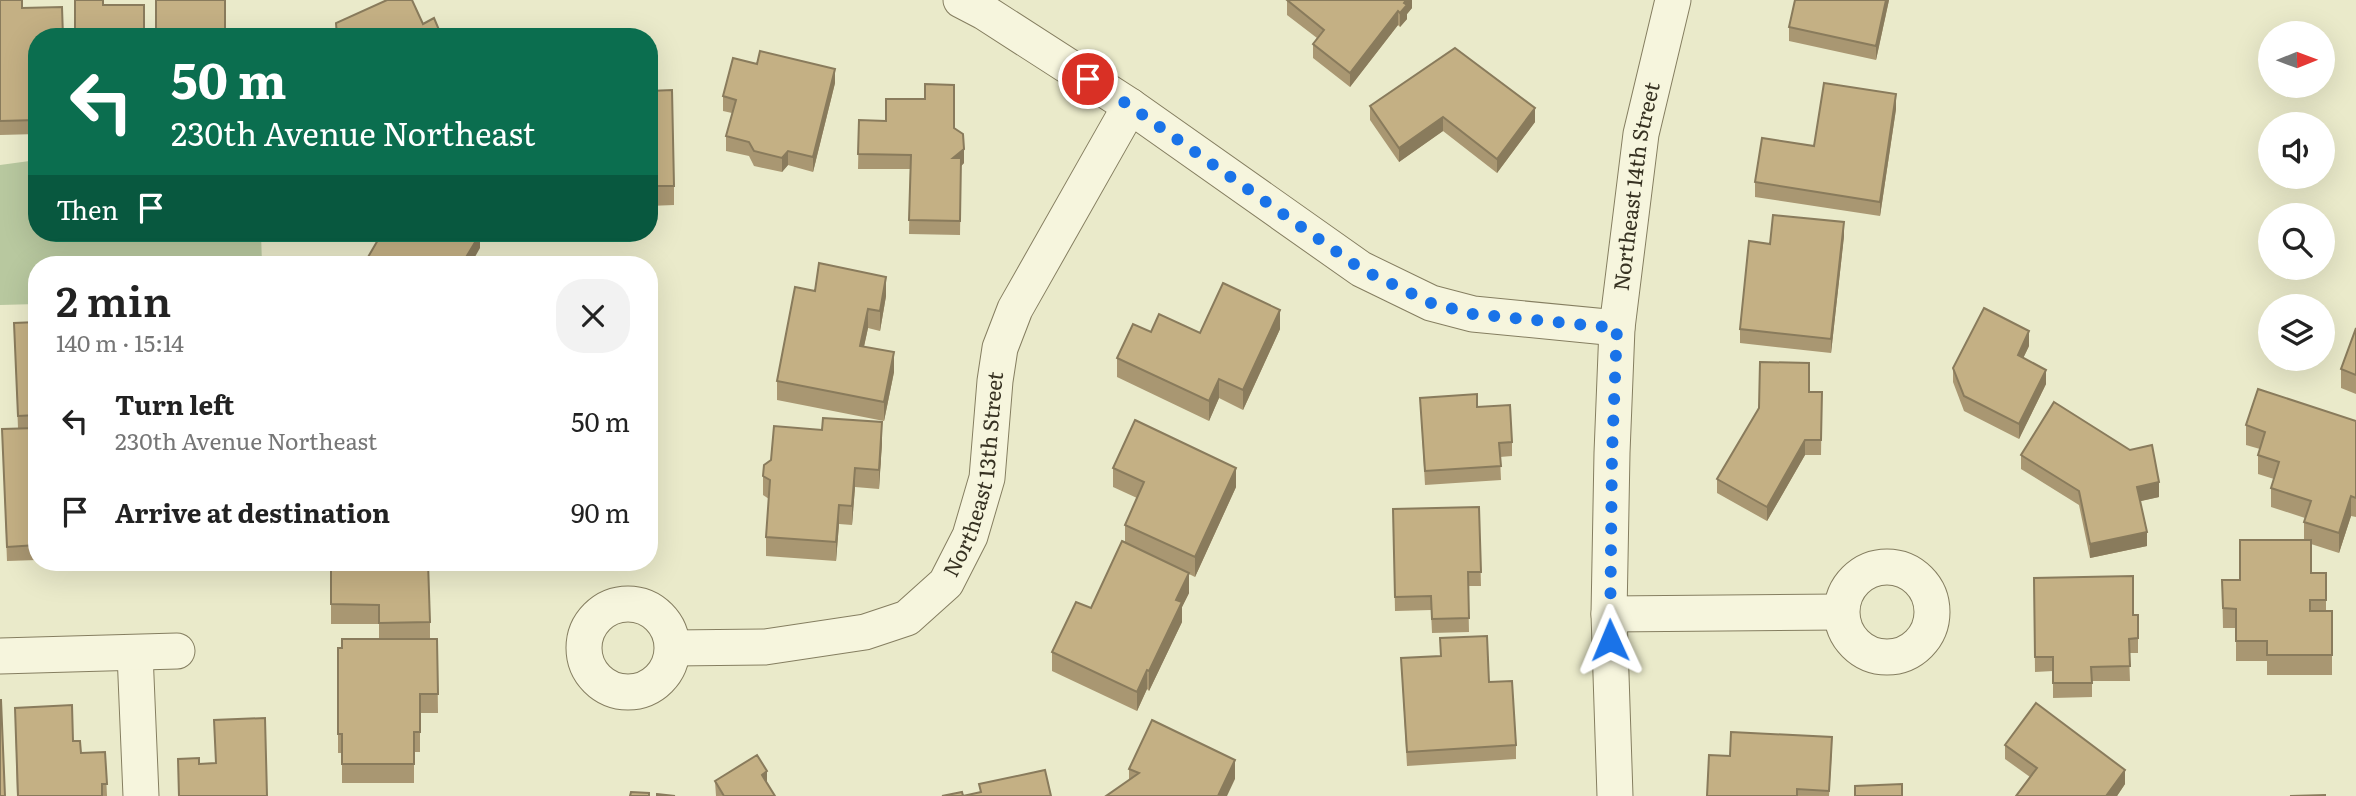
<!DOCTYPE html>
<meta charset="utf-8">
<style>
body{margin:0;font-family:Literata,serif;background:#f2f2f2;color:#222;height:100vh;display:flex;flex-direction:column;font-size:26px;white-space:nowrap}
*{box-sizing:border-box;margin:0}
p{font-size:23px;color:#767676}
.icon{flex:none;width:38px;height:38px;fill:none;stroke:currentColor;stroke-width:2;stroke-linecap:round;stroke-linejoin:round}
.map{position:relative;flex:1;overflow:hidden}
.drawer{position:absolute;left:28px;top:256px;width:630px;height:315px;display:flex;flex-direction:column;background:#fff;border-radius:28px;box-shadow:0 7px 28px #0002}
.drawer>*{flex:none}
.guide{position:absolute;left:28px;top:28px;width:630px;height:214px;border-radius:28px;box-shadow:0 7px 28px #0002;background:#0b6e4f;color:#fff;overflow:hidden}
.needle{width:46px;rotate:89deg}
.fabs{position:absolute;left:2258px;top:21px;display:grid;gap:14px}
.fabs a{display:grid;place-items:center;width:77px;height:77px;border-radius:50%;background:#fff;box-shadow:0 7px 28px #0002;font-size:35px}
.pin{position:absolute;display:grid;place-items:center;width:60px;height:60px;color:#fff;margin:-30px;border:4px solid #fff;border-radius:50%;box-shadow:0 2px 7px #0007}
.me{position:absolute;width:77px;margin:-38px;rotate:359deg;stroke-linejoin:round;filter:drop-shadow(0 0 5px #0008)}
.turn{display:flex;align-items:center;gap:24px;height:147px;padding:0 28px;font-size:32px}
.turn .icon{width:91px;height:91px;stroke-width:2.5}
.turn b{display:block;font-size:49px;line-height:60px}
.then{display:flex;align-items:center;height:66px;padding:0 28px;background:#0003;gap:14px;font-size:26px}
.round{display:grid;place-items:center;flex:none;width:74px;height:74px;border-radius:28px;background:#f2f2f2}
.head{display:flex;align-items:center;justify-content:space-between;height:119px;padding:0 28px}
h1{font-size:42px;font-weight:600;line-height:52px}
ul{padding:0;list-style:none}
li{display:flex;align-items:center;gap:21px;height:91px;padding:0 28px}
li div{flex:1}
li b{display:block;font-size:26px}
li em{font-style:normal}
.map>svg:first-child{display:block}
.green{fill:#b8c89f}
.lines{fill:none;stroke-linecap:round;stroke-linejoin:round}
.street-casing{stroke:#857e60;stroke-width:37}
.street{stroke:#f6f5dd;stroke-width:35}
.wall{fill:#a99772}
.shaded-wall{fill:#897b5c}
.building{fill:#c4b084;stroke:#897b5c;stroke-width:2}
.route{stroke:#1a73e8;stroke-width:12;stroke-dasharray:0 21.6}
.labels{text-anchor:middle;stroke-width:6;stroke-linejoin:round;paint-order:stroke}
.street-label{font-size:21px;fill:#373222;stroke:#f3f2d9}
</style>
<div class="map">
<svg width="2356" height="796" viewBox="0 0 2356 796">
<rect width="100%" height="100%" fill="#eaeaca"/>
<path class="green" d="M37,160v73h224l1,31h-225v40l-37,1v-140z"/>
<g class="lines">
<defs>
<g id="street">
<path d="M961,0l23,12 146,94 231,163 70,34 42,11 144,14"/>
<circle cx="1887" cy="612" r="45"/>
<circle cx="628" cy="648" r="44"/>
<path d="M1609,614l231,-2"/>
<path id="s1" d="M673,648l92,-1 100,-15 42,-14 39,-35 24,-47 17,-58 8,-97 5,-33 15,-39 115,-203"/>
<path d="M135,653l6,143"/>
<path d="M0,656l177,-5"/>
<path id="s2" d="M1615,796l-6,-182 3,-161 5,-125 24,-194 32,-134"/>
</g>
</defs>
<use href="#street" class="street-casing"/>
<use href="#street" class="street"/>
</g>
<g class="wall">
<path d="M0,0l22,8 15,29v97l-37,1z"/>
<path d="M1287,0h125v8l-5,6v5l-7,8 -2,-2 -48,62 -37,-29v-14l4,-6 -30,-23z"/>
<path d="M1889,0l-13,60 -87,-19v-14z"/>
<path d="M835,83l-22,89 -25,-7 -6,7 -28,-6 -5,-10 -23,-5v-15l6,-23 -9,-2v-15z"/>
<path d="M649,91l25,95v19l-25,1z"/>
<path d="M1370,106l165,16 -38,51 -54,-42 -44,31 -29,-42z"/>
<path d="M1896,109l-16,107 -125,-19v-15l59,-36z"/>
<path d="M859,120l95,8 10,35 -3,3 -1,69 -51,-1 1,-65h-52z"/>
<path d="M360,233h117l3,15 -103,-6z"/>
<path d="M1844,236l-13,117 -91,-10v-14l30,-85z"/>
<path d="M815,291l71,5 -6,35 -12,-3 -4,18 30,26 -10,49 -107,-21v-19z"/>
<path d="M37,322v238l-30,1 -5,-132 16,-1 -4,-105z"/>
<path d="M2356,328v66l-15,-6v-19z"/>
<path d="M1280,329l-37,81 -24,-12 -10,23 -92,-44v-19l34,-26 49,1z"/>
<path d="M2029,346l-6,12 23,26 -27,55 -55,-28 -11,-29v-14z"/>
<path d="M1809,392h13l-1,63h-16l-38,66 -50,-28v-14z"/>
<path d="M1420,398l92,44v14l-12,1 1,23 -76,5z"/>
<path d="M2356,421v96l-5,-1 -12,37 -28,-9v29h15v38h6v64h-65v-14h-31v-33h-13l-1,-48h18l64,-40v-18l1,-4 -34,-11v-19l3,-9 -16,-5v-19l2,-6 -14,-4v-20z"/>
<path d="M882,442l-3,47 -24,-2 -3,38 -13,-1 -3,37 -70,-5v-19l3,-38 -6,-4v-19z"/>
<path d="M2021,455l138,42 -19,4 7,45 -57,12 -11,-53 -58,-36z"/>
<path d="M1113,468l123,19 -41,90 -6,-3v19l-7,14v15l-33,69 -2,-2 -10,22 -85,-40v-19l39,-44 34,-65v-18l12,-27 -24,-11z"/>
<path d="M1479,507l2,79h-13l1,46 -37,1 -1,-23 -36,1 -2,-102z"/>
<path d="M331,562l99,60v17h7l1,74h-18v39h-6v31h-72v-30h-4v-105h4l37,-9v-15h-48z"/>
<path d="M2034,578l99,37h5v38h-9l1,28h-38v16l-39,1v-27l-18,1z"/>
<path d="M1440,638l49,44 27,63v14l-109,7 -6,-108 39,-2z"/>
<path d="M15,708l58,33 8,12 24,-1 2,44h-90z"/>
<path d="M2005,745l120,39 -8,12h-101l14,-19 -25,-18z"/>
<path d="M1832,751l-3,45h-122l23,-40z"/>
<path d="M1129,769l106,10 -106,1z"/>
<path d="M715,781l52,2 8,13h-59z"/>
</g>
<g class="shaded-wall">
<path d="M1406,0h6v8l-5,6v5l-7,8v-14l4,-10z"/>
<path d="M1886,0h3l-13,60v-14z"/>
<path d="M1398,11v14l-48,62v-14z"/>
<path d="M835,69v14l-22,89v-15z"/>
<path d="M1896,94v15l-16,107v-14z"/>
<path d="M1535,108v14l-38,51v-14z"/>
<path d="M1443,117v14l-44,31v-14z"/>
<path d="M964,149v14l-3,3 -1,69 1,-69 -8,-8z"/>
<path d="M788,151v14l-6,7v-14z"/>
<path d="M1844,222v14l-13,117v-14z"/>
<path d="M480,234v14l-9,16h-9z"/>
<path d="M886,277v19l-6,35v-20z"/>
<path d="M868,309v19l-8,37v-19z"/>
<path d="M1280,310v19l-37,81v-20z"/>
<path d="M2029,331v15l-11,23v-14z"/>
<path d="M894,352v20l-10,49v-19z"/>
<path d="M2046,370v14l-27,55v-15z"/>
<path d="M1219,379v19l-10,23v-20z"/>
<path d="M653,405v19l-4,38v-20z"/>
<path d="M882,422v20l-3,47v-19z"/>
<path d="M1805,440v15l-38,66v-14z"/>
<path d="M855,468v19l-3,38v-19z"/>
<path d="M1236,468v19l-41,90v-20z"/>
<path d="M2159,482v15l-22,5v-15z"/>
<path d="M2351,496v20l-12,37v-20z"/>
<path d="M839,505v19l-3,37v-19z"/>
<path d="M2147,532v14l-57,12v-14z"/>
<path d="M1189,573v20l-7,14v15l-33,69v-20l27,-71z"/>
<path d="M1147,670v19l-10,22v-19z"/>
<path d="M1235,760v19l-8,17h-9z"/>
<path d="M2125,770v14l-8,12h-11z"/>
<path d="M767,771v14l-5,-10z"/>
</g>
<g class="building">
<path d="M0,0h22v8l40,-1 1,30h-26v83l-37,1z"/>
<path d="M75,0h28v5h41v32h-69z"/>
<rect x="156" y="0" width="69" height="37"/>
<path d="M387,0h25l11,24 11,-6 8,19h-105l-1,-14z"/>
<path d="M1287,0h119l-2,3 3,2 -7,8 -2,-2 -48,62 -37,-29 11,-14z"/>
<path d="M1795,0h91l-10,46 -87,-19z"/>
<path d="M1455,48l80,60 -38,51 -54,-42 -44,31 -29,-42z"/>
<path d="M760,51l75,18 -22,88 -25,-6 -6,7 -28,-7 -5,-9 -23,-6 10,-36 -13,-4 10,-38 24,6z"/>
<path d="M1824,83l72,11 -16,108 -125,-20 7,-44 52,8z"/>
<path d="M925,84l29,1v43l9,6 1,15 -11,9h8l-1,63 -51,-1 2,-65 -53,-1 1,-34 27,1v-22h39z"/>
<path d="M672,90l2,96h-25v-95z"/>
<path d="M1773,215l71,7 -13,117 -91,-10 9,-88 21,3z"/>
<path d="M382,233h95l3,1 -18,30h-98z"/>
<path d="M819,263l67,14 -6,34 -12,-2 -8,37 34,6 -10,50 -107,-21 18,-94 20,4z"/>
<path d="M1223,283l57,27 -37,80 -24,-11 -10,22 -92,-43 16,-34 18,8 8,-18 41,19z"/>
<path d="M1984,308l45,23 -11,24 28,15 -27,54 -55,-28 -11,-28z"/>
<path d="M37,322v93l-19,1 -4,-93z"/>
<path d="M2356,328v47l-15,-6z"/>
<path d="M1760,362l49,1v29h13l-1,48h-16l-38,67 -50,-28 42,-71z"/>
<path d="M2258,389l98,32v77l-5,-2 -12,37 -35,-11 7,-21 -40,-13 8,-26 -21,-7 7,-23 -19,-7z"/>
<path d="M1477,394v13l33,-2 2,37 -13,1 2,23 -76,5 -5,-73z"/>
<path d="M2054,402l76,48 22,-5 7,37 -22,5 10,45 -57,12 -11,-53 -58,-36z"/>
<path d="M649,404l4,1 -4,37z"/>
<path d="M823,418l59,4 -3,48 -24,-2 -3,38 -13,-1 -3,37 -70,-5 4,-57 -7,-4 1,-11 7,-5 3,-34 48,4z"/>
<path d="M1135,420l101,48 -41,89 -70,-32 19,-43 -31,-14z"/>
<path d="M37,428v117l-30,2 -5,-118z"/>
<path d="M1479,507l2,65h-13l1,46 -37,1 -1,-23 -36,1 -2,-88z"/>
<path d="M2240,540h71v33h15v27h-16v11h22v44h-65v-14h-31v-32l-13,-1 -1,-28h18z"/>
<path d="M1122,541l67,32 -13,27 6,2 -33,69 -2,-1 -10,22 -85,-40 24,-50 15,6z"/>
<path d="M331,562h97l2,60 -51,1v-18l-48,-1z"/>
<path d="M2133,576v39h5v23l-9,1 1,27 -39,1 1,16h-39v-26h-18l-1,-79z"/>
<path d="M1487,636l2,46 23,-1 4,64 -109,7 -6,-94 40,-2 -1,-18z"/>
<path d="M342,639h95l1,55h-18v38h-6v32h-72v-30h-4v-86h4z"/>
<path d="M0,700h1l4,96h-5z"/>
<path d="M2036,703l89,67 -19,26h-90l21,-28 -32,-23z"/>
<path d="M72,705l1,36h7l1,12 24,-1 2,32h-5v12h-84l-3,-88z"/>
<path d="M265,718l2,78h-88l-1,-37 21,-1v6l17,-1 -2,-43z"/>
<path d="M1152,720l83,40 -17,36h-112l33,-23 -10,-4z"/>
<path d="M1731,732l101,5 -3,54 -32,-2v7h-90l2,-41 21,1z"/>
<path d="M757,755l10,16 -5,4 13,21h-51l-9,-15z"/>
<path d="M1045,770l6,26h-109l20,-4 1,4 18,-4 -2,-8z"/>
<path d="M1902,784v12h-47v-10z"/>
<path d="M631,792l18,1v3h-19z"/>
<path d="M657,794l18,2h-18z"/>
<path d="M2325,795v1h-35z"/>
</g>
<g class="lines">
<path class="route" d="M1088,79l42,27 231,163 70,34 42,11 144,14 -5,125 -2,187"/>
</g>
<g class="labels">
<g class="street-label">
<text dy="7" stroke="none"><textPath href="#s2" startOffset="611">Northeast 14th Street</textPath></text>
<text dy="7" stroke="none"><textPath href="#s1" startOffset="404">Northeast 13th Street</textPath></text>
</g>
</g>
</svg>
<div class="fabs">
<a><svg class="needle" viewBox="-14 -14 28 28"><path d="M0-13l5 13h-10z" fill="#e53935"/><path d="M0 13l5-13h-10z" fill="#767676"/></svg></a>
<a><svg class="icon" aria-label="sound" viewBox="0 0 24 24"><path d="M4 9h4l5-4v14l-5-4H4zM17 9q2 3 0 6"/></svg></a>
<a><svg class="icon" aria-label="search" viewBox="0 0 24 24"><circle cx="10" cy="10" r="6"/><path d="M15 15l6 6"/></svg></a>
<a><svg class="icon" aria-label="layers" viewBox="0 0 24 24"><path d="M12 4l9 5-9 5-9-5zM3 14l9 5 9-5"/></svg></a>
</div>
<div class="pin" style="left:1088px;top:79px;background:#d93025"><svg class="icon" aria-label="arrive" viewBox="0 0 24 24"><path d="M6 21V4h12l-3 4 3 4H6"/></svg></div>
<svg class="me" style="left:1610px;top:640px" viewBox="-20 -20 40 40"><path d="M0-17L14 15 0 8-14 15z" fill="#1a73e8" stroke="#fff" stroke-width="4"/></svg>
<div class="guide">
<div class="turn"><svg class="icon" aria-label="left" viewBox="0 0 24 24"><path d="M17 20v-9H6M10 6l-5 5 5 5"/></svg><div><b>50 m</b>230th Avenue Northeast</div></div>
<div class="then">Then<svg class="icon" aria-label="arrive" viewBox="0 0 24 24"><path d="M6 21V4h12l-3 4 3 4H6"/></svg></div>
</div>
<section class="drawer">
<div class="head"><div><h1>2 min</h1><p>140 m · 15:14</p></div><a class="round"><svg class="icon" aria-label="close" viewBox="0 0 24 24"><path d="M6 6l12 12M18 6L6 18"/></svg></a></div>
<ul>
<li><svg class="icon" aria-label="left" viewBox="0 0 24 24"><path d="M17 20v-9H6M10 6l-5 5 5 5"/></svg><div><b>Turn left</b><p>230th Avenue Northeast</p></div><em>50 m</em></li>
<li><svg class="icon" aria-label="arrive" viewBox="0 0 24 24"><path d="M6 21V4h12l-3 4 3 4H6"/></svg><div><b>Arrive at destination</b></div><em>90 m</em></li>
</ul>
</section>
</div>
